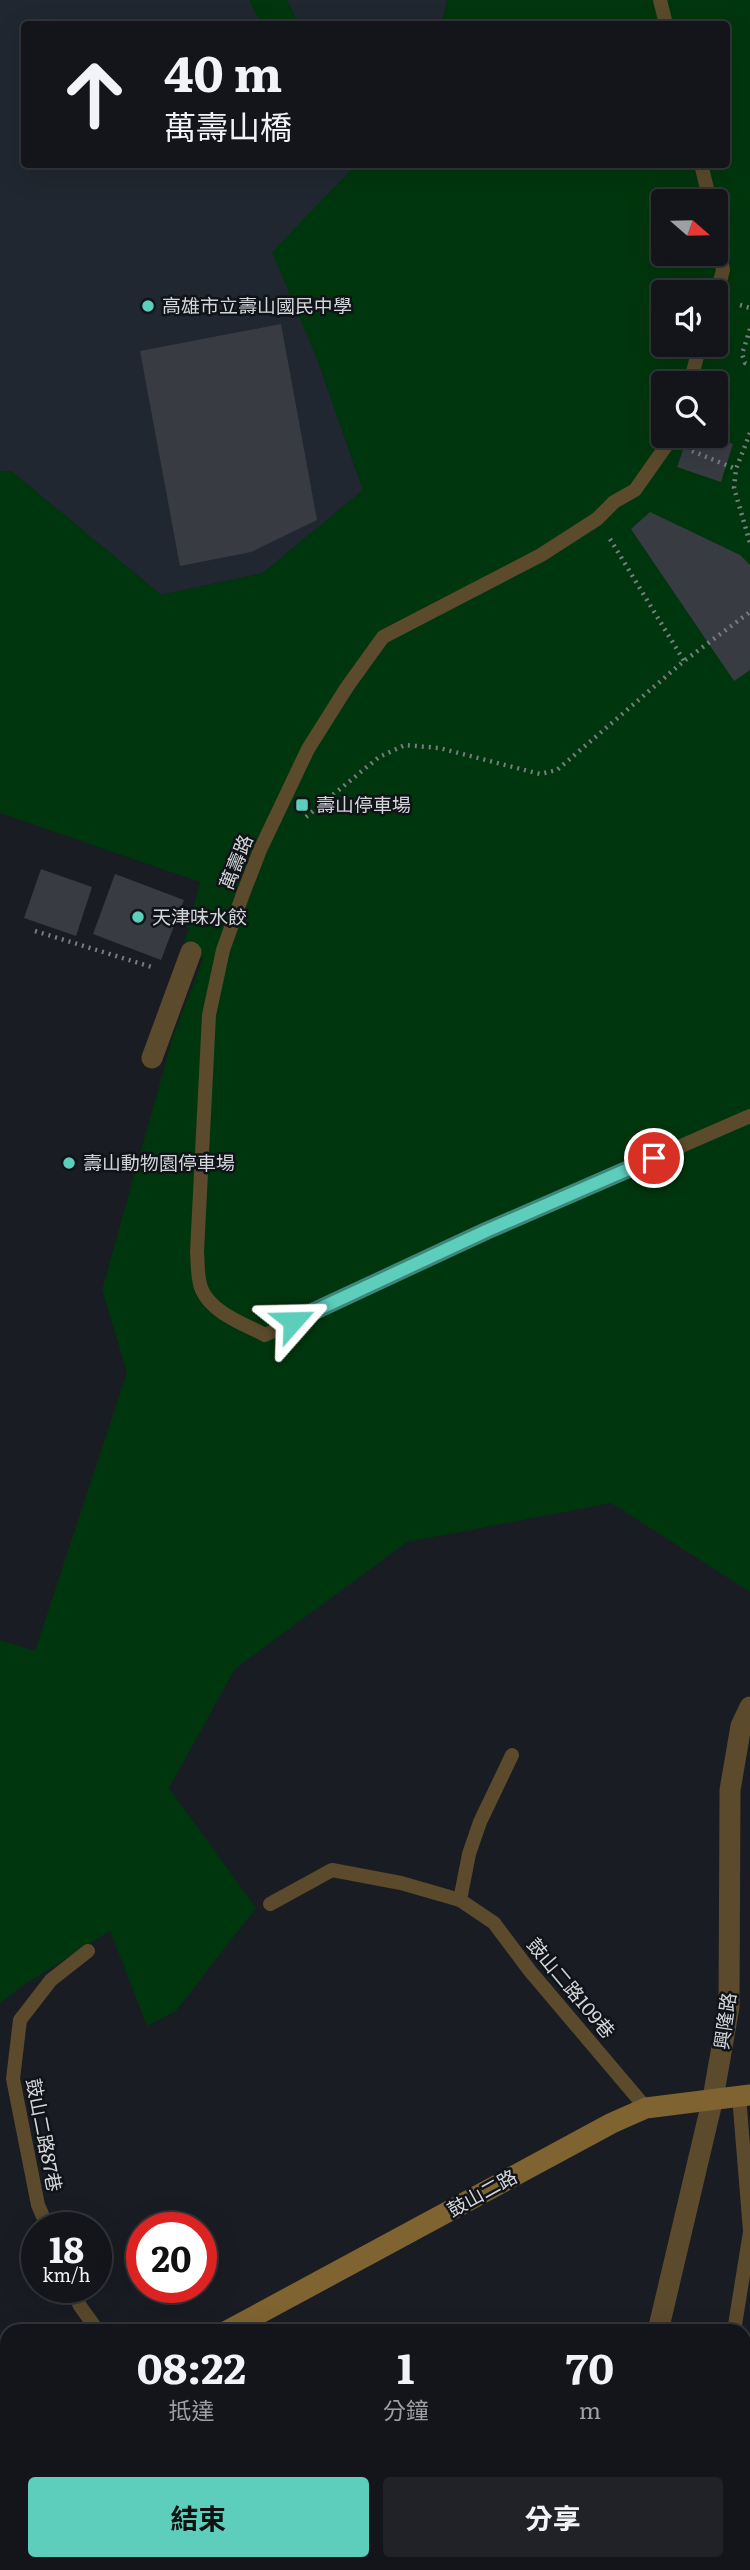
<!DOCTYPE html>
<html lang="zh-TW">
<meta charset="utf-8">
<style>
body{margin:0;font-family:Literata,"Noto Sans TC",serif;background:#202227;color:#f1f3f6;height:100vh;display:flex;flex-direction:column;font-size:26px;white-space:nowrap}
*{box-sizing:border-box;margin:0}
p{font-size:23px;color:#9d9fa2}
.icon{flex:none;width:38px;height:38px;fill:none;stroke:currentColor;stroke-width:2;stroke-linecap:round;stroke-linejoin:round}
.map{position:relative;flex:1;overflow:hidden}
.panel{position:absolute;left:0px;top:2324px;width:751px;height:247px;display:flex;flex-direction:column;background:#13151a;border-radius:21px 21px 0 0;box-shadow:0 7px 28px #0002,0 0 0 2px #323439}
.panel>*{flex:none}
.banner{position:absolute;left:21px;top:21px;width:709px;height:147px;border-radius:7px;box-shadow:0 7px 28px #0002,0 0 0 2px #323439;background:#13151a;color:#f1f3f6;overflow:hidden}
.needle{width:46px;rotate:110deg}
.tools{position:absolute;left:651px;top:189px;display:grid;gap:14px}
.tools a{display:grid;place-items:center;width:77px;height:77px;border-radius:7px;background:#13151a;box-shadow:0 7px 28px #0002,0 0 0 2px #323439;font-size:35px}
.speed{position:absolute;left:21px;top:2212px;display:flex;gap:14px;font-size:35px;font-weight:700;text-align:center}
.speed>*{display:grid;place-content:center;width:91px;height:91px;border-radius:50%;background:#13151a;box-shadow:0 7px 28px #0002,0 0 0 2px #323439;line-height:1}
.speed small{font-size:18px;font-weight:400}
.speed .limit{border:10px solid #d22;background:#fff;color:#111}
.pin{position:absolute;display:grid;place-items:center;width:60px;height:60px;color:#fff;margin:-30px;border:4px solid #fff;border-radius:50%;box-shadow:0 2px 7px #0007}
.me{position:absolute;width:77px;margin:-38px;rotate:65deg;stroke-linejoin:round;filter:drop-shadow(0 0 5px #0008)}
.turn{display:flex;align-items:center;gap:24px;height:147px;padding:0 28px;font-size:32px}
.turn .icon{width:91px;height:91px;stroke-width:2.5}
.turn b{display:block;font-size:49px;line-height:60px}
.eta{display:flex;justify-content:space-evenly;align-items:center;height:119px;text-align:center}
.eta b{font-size:42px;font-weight:700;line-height:49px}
.action{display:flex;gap:14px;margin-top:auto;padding:14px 28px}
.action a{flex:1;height:80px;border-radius:7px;background:#5ccebb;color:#111;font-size:28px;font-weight:700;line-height:80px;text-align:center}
.action a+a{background:#202227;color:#f1f3f6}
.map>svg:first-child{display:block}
.built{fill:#202730}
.green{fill:#00360d;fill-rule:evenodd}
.building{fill:#383c42}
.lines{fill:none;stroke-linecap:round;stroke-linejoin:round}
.path{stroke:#787b80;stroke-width:4.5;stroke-dasharray:2 5;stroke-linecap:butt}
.lane{stroke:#5b4a2c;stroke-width:14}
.street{stroke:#5b4a2c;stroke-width:21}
.secondary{stroke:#7f6432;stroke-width:21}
.route-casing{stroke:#3c867a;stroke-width:18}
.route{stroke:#5ccebb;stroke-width:12}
.poi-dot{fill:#5ccebb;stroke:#101318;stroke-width:2.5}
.labels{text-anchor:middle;stroke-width:5;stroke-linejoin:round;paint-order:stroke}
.poi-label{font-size:19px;fill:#d3d6d9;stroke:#101318;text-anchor:start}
.street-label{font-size:19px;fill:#d3d6d9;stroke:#101318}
</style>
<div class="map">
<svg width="750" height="2570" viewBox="0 0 750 2570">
<rect width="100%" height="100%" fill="#191c22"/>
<path class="built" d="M0,0h447l-5,24h-418v140l332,1 -83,87 45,109 45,129 -100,83 -102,22 -150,-124h-11z"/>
<g class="green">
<path d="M249,0h38l12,24h-38z"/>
<path d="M447,0h303v1592l-139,-89 -204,39 -172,127 -66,119 87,120 -80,103 -29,15 -37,-95 -88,55 -22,17v-363l35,11 92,-279 -25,-82 71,-254 30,-77 -20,-11 17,-66 -200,-69v-342h11l150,124 102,-22 100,-83 -45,-129 -46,-109 84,-87 370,-1v-140h-284zM663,201h53v53h-53zM663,292h53v53h-53zM663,383h53v53h-53z"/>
</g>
<g class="building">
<path d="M281,324l36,196 -66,32 -71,14 -40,-215z"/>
<path d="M688,436h21l24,8 -12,38 -44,-15z"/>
<path d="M650,512l90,43 10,10v105l-16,11 -103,-152z"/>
<path d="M41,869l51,18 -16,49 -52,-18z"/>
<path d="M115,874l69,26 -23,60 -68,-26z"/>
</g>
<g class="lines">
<g class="path">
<path d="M740,305l10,3"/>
<path d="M750,329l-8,25 3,9 5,2"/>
<path d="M750,433l-14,36 -2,19 16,55"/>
<path d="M692,451l44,18"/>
<path d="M610,539l74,122"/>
<path d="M306,817l73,-60 26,-12 34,3 101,26 17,-4 127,-109 66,-49"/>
<path d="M35,931l120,37"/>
<path d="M236,2564l1,6"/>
</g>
<g class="lane">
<path d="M660,0l6,24"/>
<path d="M701,164l9,37"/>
<path d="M716,226l7,44 -7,26"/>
<path d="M690,383l10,-38"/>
<path d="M673,436l-38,54 -21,12 -17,17 -56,36 -158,82 -36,50 -39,62 -48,101 -17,44 -20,56 -14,65 -12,237c1,11 0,28 5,38 10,23 42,34 63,45l221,-104 264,-115"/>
<path d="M460,1900l9,-46 11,-32 32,-67"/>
<path d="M270,1904l62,-34 69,13 59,17 34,23 36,48 116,137"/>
<path d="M739,2096l11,135"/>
<path d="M48,2228l-10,-23 -25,-126 7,-59 31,-40 37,-29"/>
<path d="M72,2287l8,19 18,25"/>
<path d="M734,2331l16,-99"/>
<path d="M691,2570l2,-6"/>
</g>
<g class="street">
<path d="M152,1058l39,-106"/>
<path d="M658,2331l55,-233 16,-91 1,-217 11,-64 9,-19"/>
<path d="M604,2570l1,-6"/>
</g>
<g class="secondary">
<path d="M227,2331l385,-208 34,-15 104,-13"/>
<path d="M0,2452l7,-3"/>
</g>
</g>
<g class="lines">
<defs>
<path id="route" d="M293,1321l193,-90 168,-73"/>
</defs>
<use href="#route" class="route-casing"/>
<use href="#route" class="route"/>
</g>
<g class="poi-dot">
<circle cx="148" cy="306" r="7"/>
<rect x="295" y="798" width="14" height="14" rx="3.5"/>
<circle cx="138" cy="917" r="7"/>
<circle cx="69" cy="1163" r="7"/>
</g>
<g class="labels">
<g class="poi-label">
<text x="162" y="313">高雄市立壽山國民中學</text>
<text x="316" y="812">壽山停車場</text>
<text x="152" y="924">天津味水餃</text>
<text x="83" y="1170">壽山動物園停車場</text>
</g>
<g class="street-label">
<text transform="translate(236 862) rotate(-68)" y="7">萬壽路</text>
<text transform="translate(571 1988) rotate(50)" y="7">鼓山二路109巷</text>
<text transform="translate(725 2021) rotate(-82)" y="7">興隆路</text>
<text transform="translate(44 2135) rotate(79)" y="7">鼓山二路87巷</text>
<text transform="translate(482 2193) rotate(-29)" y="7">鼓山二路</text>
</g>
</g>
</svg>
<div class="tools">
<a><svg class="needle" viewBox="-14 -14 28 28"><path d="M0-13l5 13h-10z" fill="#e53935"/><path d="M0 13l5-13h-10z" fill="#9d9fa2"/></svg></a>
<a><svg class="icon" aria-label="sound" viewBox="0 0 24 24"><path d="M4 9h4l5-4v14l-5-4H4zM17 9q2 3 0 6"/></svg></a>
<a><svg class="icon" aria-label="search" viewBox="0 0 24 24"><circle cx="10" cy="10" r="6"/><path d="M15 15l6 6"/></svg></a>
</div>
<div class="speed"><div>18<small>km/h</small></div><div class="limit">20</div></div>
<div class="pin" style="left:654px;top:1158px;background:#d93025"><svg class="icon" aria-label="arrive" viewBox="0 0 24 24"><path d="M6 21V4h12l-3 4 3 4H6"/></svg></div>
<svg class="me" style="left:293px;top:1321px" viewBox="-20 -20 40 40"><path d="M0-17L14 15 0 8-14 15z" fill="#5ccebb" stroke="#fff" stroke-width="4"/></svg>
<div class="banner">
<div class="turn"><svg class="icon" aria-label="ahead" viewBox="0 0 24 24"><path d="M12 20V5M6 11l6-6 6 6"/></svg><div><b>40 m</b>萬壽山橋</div></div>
</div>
<section class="panel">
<div class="eta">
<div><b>08:22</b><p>抵達</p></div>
<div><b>1</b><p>分鐘</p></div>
<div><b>70</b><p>m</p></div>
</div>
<div class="action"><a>結束</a><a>分享</a></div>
</section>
</div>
